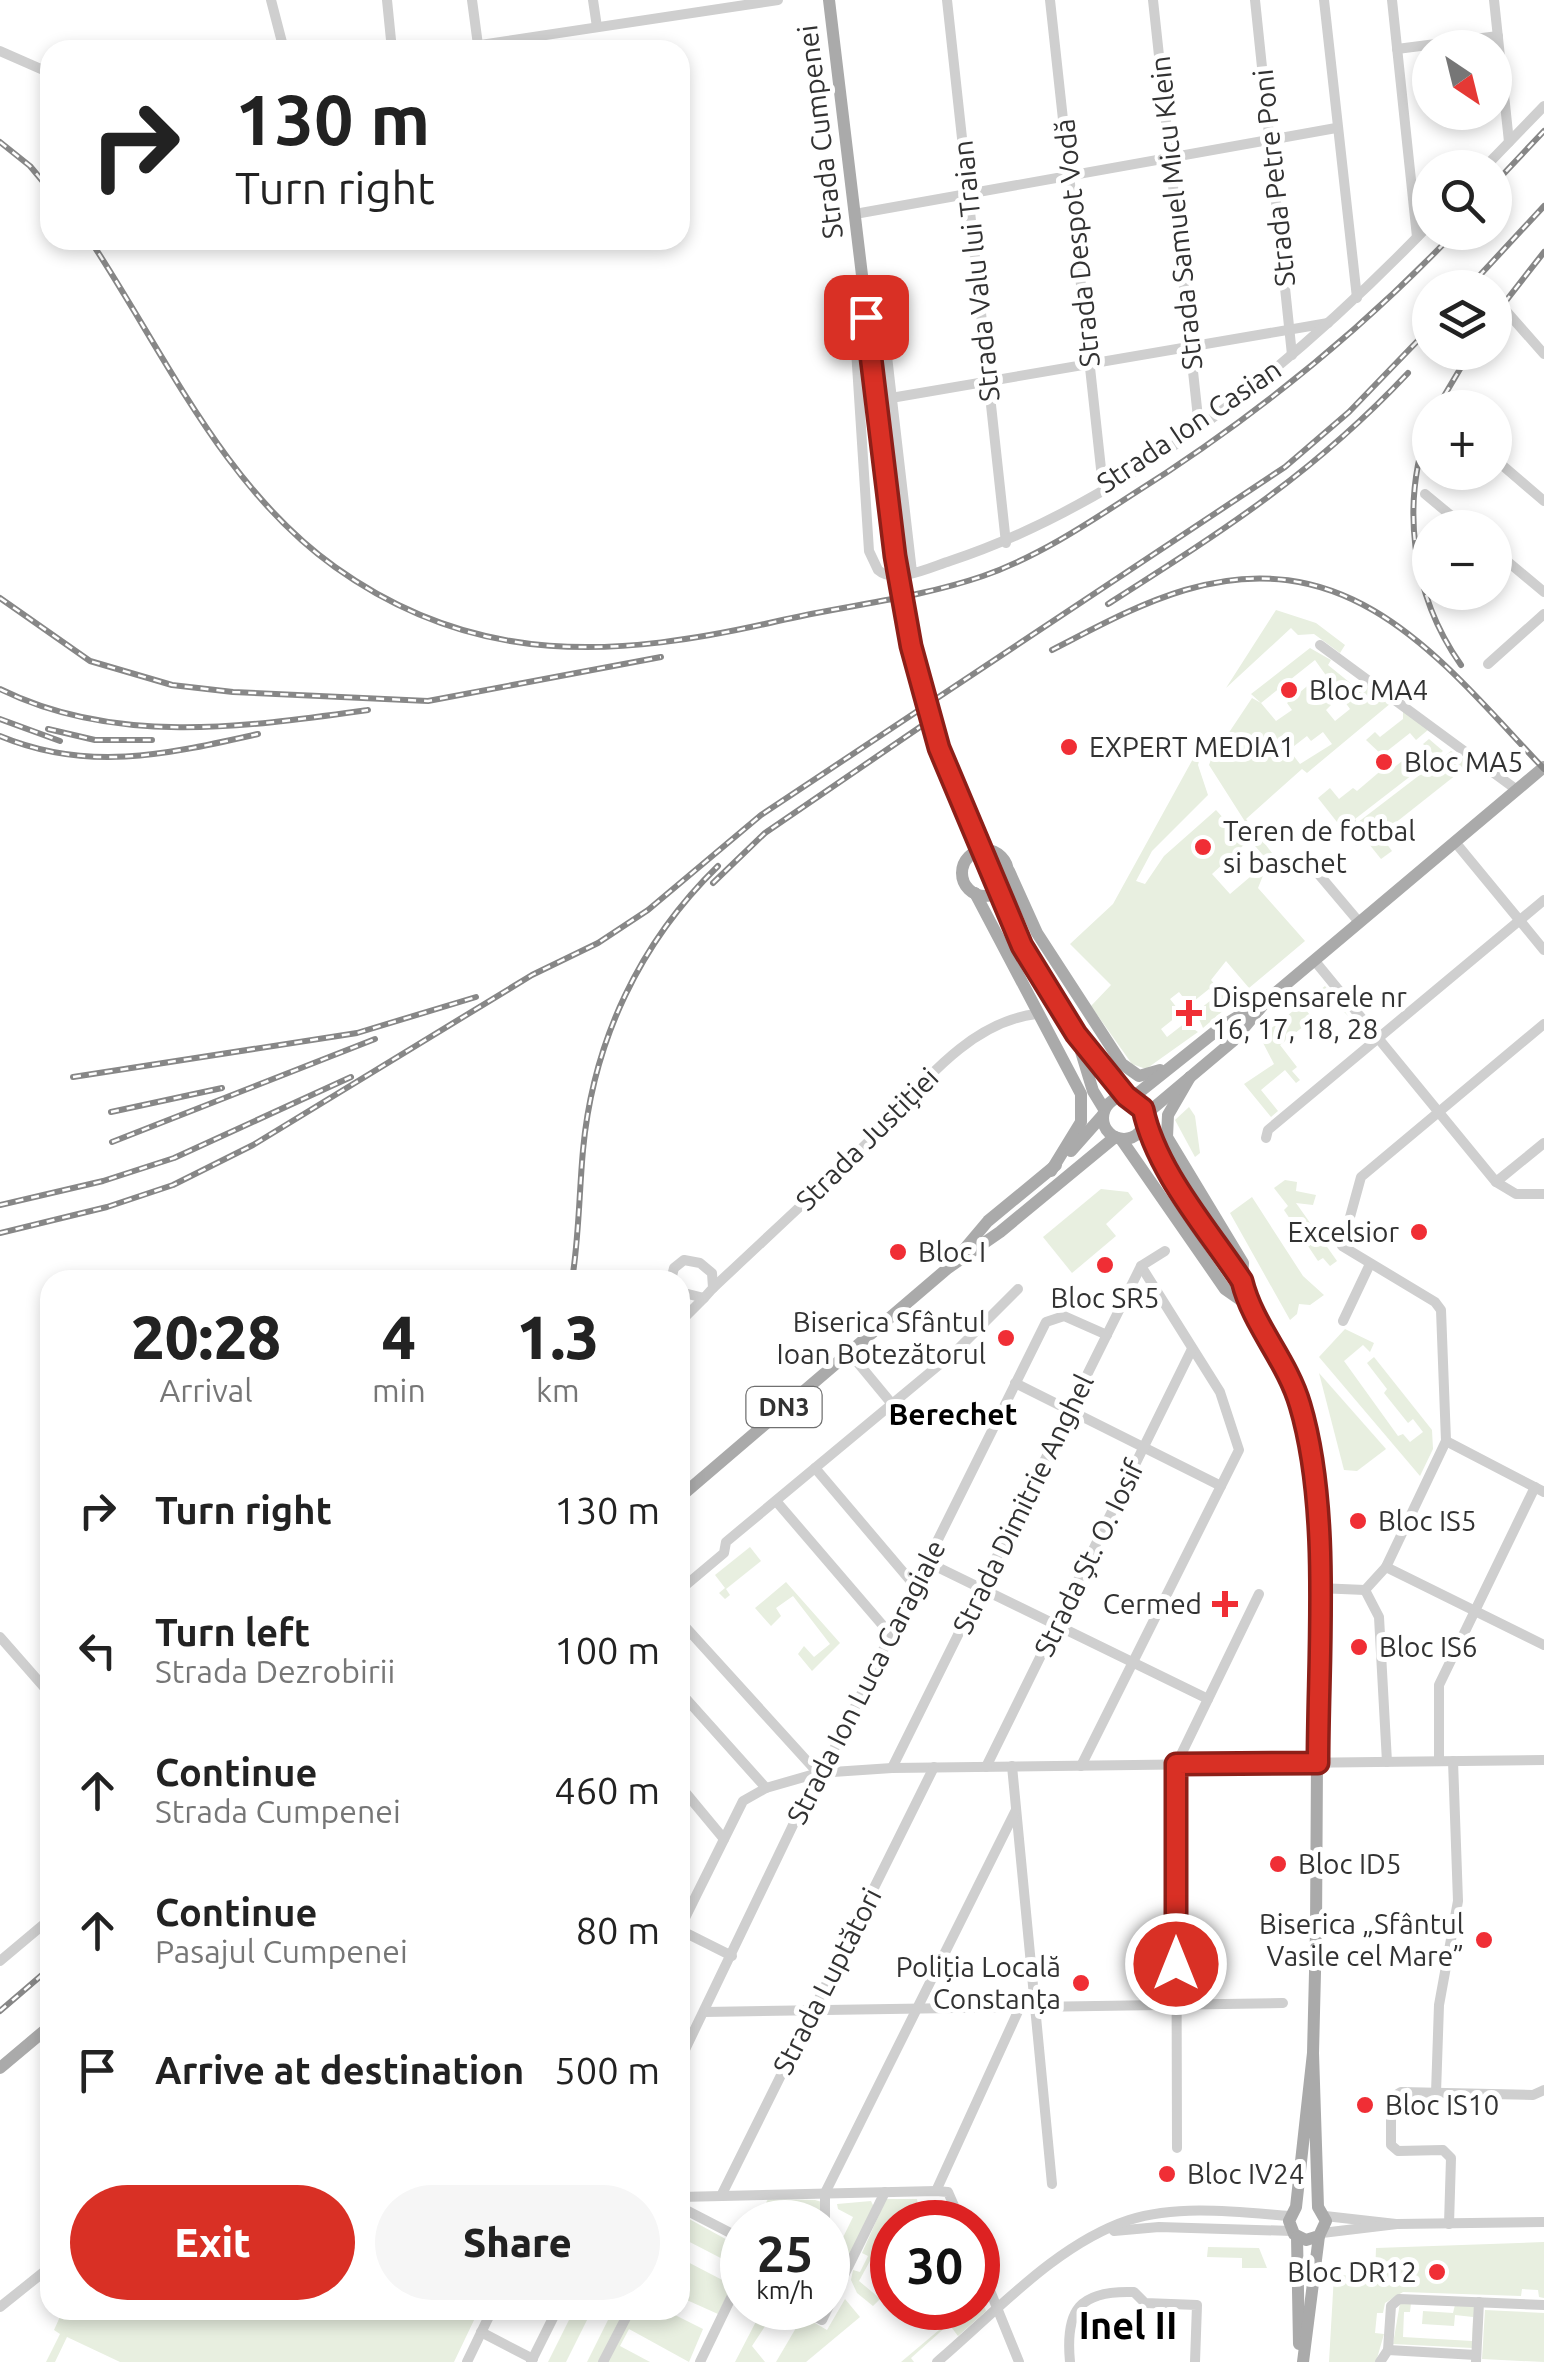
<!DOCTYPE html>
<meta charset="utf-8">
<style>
body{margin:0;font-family:Ubuntu,sans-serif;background:#f6f6f6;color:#222;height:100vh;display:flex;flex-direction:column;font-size:38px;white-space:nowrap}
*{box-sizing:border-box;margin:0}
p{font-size:32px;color:#767676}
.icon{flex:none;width:55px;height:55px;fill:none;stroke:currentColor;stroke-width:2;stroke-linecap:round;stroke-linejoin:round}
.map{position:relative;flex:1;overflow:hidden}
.panel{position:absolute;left:40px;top:1270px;width:650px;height:1050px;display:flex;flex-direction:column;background:#fff;border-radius:30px;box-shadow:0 5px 15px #0003}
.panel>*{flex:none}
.guide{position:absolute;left:40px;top:40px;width:650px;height:210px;border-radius:30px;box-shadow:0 5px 15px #0003;background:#fff;color:#222;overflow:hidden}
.needle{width:65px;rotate:145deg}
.controls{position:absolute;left:1412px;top:30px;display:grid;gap:20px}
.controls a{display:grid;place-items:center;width:100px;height:100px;border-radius:50%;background:#fff;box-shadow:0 5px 15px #0003;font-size:50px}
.speed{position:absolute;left:720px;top:2200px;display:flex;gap:20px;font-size:50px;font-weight:700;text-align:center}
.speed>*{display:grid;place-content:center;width:130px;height:130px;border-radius:50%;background:#fff;box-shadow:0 5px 15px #0003;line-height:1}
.speed small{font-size:25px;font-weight:400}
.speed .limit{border:15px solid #d22;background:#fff;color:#111}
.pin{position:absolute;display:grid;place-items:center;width:85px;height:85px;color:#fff;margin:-42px;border-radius:20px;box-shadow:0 5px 15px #0006}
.me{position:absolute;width:110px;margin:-55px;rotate:0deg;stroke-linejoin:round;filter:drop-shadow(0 0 8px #0008)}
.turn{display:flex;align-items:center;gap:35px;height:210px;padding:0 30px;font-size:45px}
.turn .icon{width:130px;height:130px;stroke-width:2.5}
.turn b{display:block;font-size:70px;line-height:85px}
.eta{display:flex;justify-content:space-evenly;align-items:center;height:170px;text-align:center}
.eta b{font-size:60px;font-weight:800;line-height:70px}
.button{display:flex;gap:20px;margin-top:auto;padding:20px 30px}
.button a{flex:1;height:115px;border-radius:60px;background:#d93025;color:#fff;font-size:40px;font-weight:800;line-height:115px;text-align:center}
.button a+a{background:#f6f6f6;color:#222}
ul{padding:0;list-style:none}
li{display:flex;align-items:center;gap:30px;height:140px;padding:0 30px}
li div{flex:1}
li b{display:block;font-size:38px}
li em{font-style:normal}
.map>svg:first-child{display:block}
.green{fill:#e8efe0;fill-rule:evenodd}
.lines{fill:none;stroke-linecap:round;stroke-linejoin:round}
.minor{stroke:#cfcfcf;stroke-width:10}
.major{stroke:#aaa;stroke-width:12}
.rail-casing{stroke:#878787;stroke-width:6}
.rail{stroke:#fff;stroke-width:2.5;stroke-dasharray:8;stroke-linecap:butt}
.major-bridge{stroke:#aaa;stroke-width:12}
.route-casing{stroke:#8d1f18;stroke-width:25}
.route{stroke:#d93025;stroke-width:18}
.poi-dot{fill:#f02e35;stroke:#fff;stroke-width:4}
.labels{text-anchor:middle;stroke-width:10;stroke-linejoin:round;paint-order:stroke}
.shield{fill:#fff;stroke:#707070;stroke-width:2.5}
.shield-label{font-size:25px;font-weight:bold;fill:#323232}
.street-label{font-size:28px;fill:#323232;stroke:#fff}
.poi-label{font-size:28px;fill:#323232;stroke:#fff;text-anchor:start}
.neighbourhood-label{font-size:30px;font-weight:bold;fill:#000;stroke:#fff}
.district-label{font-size:38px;font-weight:bold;fill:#000;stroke:#fff}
</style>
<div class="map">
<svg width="1544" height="2362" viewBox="0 0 1544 2362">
<rect width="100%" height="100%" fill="#fff"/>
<g class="green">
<path d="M1276,610l40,13 29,22 -5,8 -26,-19 -16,1 -7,-7 -65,60z"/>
<path d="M1310,648l21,12 -3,5 26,21 6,-5 31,22 -84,70 -5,-4 -56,50 26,34 -14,35 47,53 -56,47 -23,-27 -15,19 20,24 -28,24 -7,-16 19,-15 -6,-8 -20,16 -10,-13 -9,7 11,14 -20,16 6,8 18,-14 13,9 -52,37 -14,-5 -41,-58 20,-21 -41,-41 43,-40 92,-167 -7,28 10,30 -56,56 -16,30 9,3 19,-28 52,-46 30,33 -34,31 18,20 27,-23 -5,-8 10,-9 -7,-8 3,-4 -49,-77 11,-30 6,2 26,-39 9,5 -10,-9zM1315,660l35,49 -15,12 -9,-11 5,-5 -19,-23 -25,21 5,7 -16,11 -15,-18zM1323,732l9,12 -32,20 -11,-14 18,-14 4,5z"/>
<path d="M1403,711l26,18 -13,11 -6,-7 -28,22 -16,-15 9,-8 5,5 23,-18z"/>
<path d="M1429,739l14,12 -88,68 2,4 94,-72 20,12 -91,72 12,16 -11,8 -16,-20 -9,7 -38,-48 12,-10 9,11 14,-11 4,3 27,-23 4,4 22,-17 9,11 15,-12 -11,-10z"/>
<path d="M1325,986l24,31 -22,-23 -21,16 17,22 -8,6 -11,-12 -24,19 17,22 -5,4 8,9 -4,3 -11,-13 -24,20 17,21 -7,6 -27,-33 30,-20 -14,-27z"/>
<path d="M1189,1107l6,9 5,37 -5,4 -20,-37z"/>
<path d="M1285,1180l12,2 -1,9 20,4 -3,10 -17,-2 41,58 -7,5 -7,-8 -5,3 -34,-51 4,-4 -14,-18z"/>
<path d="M1101,1189l27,3 5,7 -27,25 10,12 -44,37 -29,-36z"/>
<path d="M1252,1197l51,79 21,19 -14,10 -11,-1 -2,10 -7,6 -60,-107z"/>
<path d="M1345,1329l29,14 -4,9 -7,-7 -19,16 54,75 5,-2 7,8 13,-10 -10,-13 -5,4 -24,-30 3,-4 -20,-26 7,-6 58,73 1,19 -13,27 -101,-119z"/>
<path d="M1319,1373l67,76 -29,22 -13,-1z"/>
<path d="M750,1547l11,14 -35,28 4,6 -5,4 -6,-6 6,-5 -10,-13z"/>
<path d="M786,1582l54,61 -28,28 -14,-17 6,-8 10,11 16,-13 -37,-48 -17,12 5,8 -10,10 -16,-18z"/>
<path d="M768,2199l47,1 7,2 -5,20h-36l-20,-10z"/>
<path d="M886,2199h31l3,19 7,4h-35l-8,25 8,5v16l-21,-9 -12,22 37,31 -3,3 -13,-16 -7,7 -16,-13 -6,-13 2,-10 7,2 8,-16 -6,-3z"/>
<path d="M871,2201l3,6 -46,93v-32l25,-51 -15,-8 -1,-5z"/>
<path d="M680,2214l62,34 -2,20 -60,-31z"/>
<path d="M1544,2242v56l-5,-1 -1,-7 -16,-1 -1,7 -118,-4 -18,11 -2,10h-6l-2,20 9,1 -8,28h-47l5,-87 41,1 1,-28z"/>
<path d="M1208,2247l51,1 8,20h-25v-10l-35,-1z"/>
<path d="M680,2258l52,27 -14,29 -38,-17z"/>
<path d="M978,2291l8,20 -28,25 -9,-12 -38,34 3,4h-13l44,-37 -5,-6 14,-11h24z"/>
<path d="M845,2299l15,18 -54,45h-30l27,-46 24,14z"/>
<path d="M1400,2303h11l-1,9h-6l-1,25 69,4 1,-24 -18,-2 -1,11 -32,-2 1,-13 30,2 2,-8 21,1 -3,42 -80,-4z"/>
<path d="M763,2308h14l-25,38 13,16h-30z"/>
<path d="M63,2310h395l17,8 -21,44h-334l-53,-25 -12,25h-9l14,-28 -6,-4z"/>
<path d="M574,2310h18l-26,52h-18z"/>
<path d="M613,2310h52l38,19 -14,33 -60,-33 -9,17 30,16h-63z"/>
<path d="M1485,2310l59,3v49l-62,-3z"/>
</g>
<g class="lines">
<g class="minor">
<path d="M271,0l13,50"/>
<path d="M387,0l5,50"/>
<path d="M472,0l6,45"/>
<path d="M593,0l4,27"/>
<path d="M947,0l59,543"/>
<path d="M1050,0l53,487"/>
<path d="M1153,0l46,427"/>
<path d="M1255,0l37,355"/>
<path d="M1324,0l33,298"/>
<path d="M1392,0l25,237"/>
<path d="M1494,0l15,142"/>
<path d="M1397,49l101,-13"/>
<path d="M447,50l331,-50"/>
<path d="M0,51l50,22"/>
<path d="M1484,168l60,-62"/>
<path d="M855,214l481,-86"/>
<path d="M1507,312l37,42"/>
<path d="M891,398l437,-75"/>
<path d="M1495,459l49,42"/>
<path d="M1425,494l41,34"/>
<path d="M1495,551l49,41"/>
<path d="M912,572l-30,-259 -18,-26 -10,32 15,232 9,19c17,15 53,-3 72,-9 179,-59 351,-203 480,-337"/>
<path d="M1320,645l197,145"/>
<path d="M1488,664l56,-50"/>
<path d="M1455,842l89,108"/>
<path d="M1305,858l54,64"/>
<path d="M1314,960l182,222 20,12h28"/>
<path d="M1266,1138l2,-8 276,-230"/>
<path d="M1496,1182l48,-39"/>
<path d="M671,1280l3,-12 10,-8 16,3 12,10 1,15 -9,10 -24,-6"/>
<path d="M713,1288c50,-47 101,-94 151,-142 49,-48 98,-123 172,-132"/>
<path d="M1343,1321l27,-57"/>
<path d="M680,1322l24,-24"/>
<path d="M849,1352l43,52"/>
<path d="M1015,1383l206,103"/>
<path d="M1446,1441l98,51"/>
<path d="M815,1468l100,118"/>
<path d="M776,1501l115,134"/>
<path d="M927,1562l281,137"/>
<path d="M1386,1567l158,78"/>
<path d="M1318,1588l47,2"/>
<path d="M680,1590l44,-37 2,-11 231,-192 61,-61"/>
<path d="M1365,1590l21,-23 60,-126 -5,-131 -6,-8 -93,-56 19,-69 183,-153"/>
<path d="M1365,1590l14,27 8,145"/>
<path d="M680,1621l138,152 74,-5 652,-8"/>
<path d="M0,1637l50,57"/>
<path d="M680,1692l86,96"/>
<path d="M1439,1761v-76l96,-198"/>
<path d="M1012,1766l40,418"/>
<path d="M1081,1766l158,-316 -19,-58 -79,-126"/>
<path d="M986,1767l206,-418"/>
<path d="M892,1768l249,-502 24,-15"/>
<path d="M680,1786l44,53"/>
<path d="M680,1928l63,-127 23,-13 52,-15"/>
<path d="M680,1930l52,26"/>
<path d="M0,1961l50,-42"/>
<path d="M704,2012l579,-9"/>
<path d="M680,2060l138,-287 16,-24 212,-427 18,-6 43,19"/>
<path d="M1436,2093l3,-88 19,-104 -5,-140"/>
<path d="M1177,2148l-1,-383 83,-171"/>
<path d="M936,2191l84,-184"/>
<path d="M721,2196l213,-429"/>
<path d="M680,2197l256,-6 12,1 13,30"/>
<path d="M680,2207l62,32"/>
<path d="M1325,2216l71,8"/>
<path d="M825,2222v-29l191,-383"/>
<path d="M1449,2224l2,-66 -8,-8 -45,1 -7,-6v-47l10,-6 132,3 11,-5"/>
<path d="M1114,2231l45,-4 133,4"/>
<path d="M1322,2233l75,-9 147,-2"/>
<path d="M978,2261l41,101"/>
<path d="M0,2307l50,-40"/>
<path d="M798,2308l24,12 63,-128"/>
<path d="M481,2332l52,27"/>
<path d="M1388,2350l88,5"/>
<path d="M467,2362l25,-52"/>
<path d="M531,2362l26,-52"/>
<path d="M603,2362l27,-52"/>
<path d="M700,2362l42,-87"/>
<path d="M937,2362c57,-48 119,-118 192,-142 50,-16 110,-8 161,-4"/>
<path d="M1070,2362c-5,-52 9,-72 64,-70l11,11 52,2 -2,57"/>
<path d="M1380,2362l8,-12 3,-44 8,-7 145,6"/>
<path d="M1476,2362l3,-60"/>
</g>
<g class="major">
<path d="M829,0l38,317"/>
<circle cx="985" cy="873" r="23"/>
<path d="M1009,871l28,62 85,131 17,12 21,-6"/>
<path d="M975,893l106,201v28l-30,49"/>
<path d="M1076,1035l17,56 11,18"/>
<path d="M1081,1040l45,56"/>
<path d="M1190,1077l-22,38 -1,22 76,126 -1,18"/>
<circle cx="1124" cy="1118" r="21"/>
<path d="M1132,1098l89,-71 51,-31 272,-229"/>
<path d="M1145,1115l88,-74 30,-36"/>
<path d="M1144,1123l18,38 80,120 6,24 42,70 22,90 6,123 -2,344 -3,121 -17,154 -7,14 5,13 12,6 13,-4 7,-15 -8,-14 -5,-154"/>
<path d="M1121,1139l104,150 23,16"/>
<path d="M1071,1151l31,-35"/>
<path d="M961,1253l27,-32 68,-56"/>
<path d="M680,1497l268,-229 52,-36 115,-95"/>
<path d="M0,2068l50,-42"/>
<path d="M1297,2237l2,107"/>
<path d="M1303,2362l16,-126"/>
</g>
<defs>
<g id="rail">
<path d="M0,142l30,24 20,24"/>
<path d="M1495,183l49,-52"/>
<path d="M90,240c74,112 133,247 245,327 141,101 283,91 443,54 68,-16 138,-22 205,-45 52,-18 101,-50 147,-80 121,-76 227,-161 325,-264"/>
<path d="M1468,288l76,-82"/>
<path d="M1495,315l49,-63"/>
<path d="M1437,408l33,-56"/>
<path d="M1430,422c-30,81 -19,172 31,243"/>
<path d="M0,598l90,63 82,24 61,7 195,9 233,-44"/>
<path d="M1108,604c116,-74 205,-130 300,-231"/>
<path d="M1052,650c43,-22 86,-46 133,-60 168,-50 258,72 359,179"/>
<path d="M0,689c115,57 246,38 368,21"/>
<path d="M0,719l60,22"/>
<path d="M48,729l47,11h57"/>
<path d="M0,736c89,37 168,18 258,-2"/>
<path d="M713,883l52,-50 155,-106"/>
<path d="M73,1077l284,-44 119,-36"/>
<path d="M111,1112l111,-24"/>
<path d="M112,1142l263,-103"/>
<path d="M0,1205l103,-24 71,-23 177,-81"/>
<path d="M0,1233l107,-26 66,-22 80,-40 279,-170 66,-32 50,-33 113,-95 524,-348 64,-55 81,-84"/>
<path d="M572,1280c7,-43 7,-86 11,-130 10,-109 57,-208 135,-284"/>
<path d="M0,2011l50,-43"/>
</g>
</defs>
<use href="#rail" class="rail-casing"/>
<use href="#rail" class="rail"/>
<path class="major-bridge" d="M867,317c11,103 19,208 40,310 30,145 88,284 169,408"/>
</g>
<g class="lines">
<defs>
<path id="route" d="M866,317l29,239 16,90 28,102 83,198 54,88 50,62 17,13c13,62 64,119 99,172 11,45 45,79 58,124 31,104 18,248 18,358l-142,1v200"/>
</defs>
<use href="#route" class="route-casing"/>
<use href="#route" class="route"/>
</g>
<g class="poi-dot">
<circle cx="1289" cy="690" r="10"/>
<circle cx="1069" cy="747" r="10"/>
<circle cx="1384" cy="762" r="10"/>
<circle cx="1203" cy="847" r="10"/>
<path d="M1184 998h10v10h10v10h-10v10h-10v-10h-10v-10h10z"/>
<circle cx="1419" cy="1232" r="10"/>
<circle cx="898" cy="1252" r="10"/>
<circle cx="1105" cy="1265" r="10"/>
<circle cx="1006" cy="1338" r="10"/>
<circle cx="1358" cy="1521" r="10"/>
<path d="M1220 1589h10v10h10v10h-10v10h-10v-10h-10v-10h10z"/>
<circle cx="1359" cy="1647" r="10"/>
<circle cx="1278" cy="1864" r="10"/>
<circle cx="1484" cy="1940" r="10"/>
<circle cx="1081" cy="1983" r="10"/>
<circle cx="1365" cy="2105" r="10"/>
<circle cx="1167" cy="2174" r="10"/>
<circle cx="1437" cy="2272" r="10"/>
</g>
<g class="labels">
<rect class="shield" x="746.5" y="1387" width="75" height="40" rx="8"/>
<g class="shield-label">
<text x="784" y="1416">DN3</text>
</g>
<g class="street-label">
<text transform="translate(820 132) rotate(-97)" y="10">Strada Cumpenei</text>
<text transform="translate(1274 178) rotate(-96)" y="10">Strada Petre Poni</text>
<text transform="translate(1176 213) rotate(-96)" y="10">Strada Samuel Micu Klein</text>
<text transform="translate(1077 243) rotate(-96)" y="10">Strada Despot Vodă</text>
<text transform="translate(976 271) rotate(-96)" y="10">Strada Valu lui Traian</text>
<text transform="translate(1189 426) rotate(-34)" y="10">Strada Ion Casian</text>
<text transform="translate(867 1139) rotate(-45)" y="10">Strada Justiției</text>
<text transform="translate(1023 1504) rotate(-64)" y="10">Strada Dimitrie Anghel</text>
<text transform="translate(1089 1558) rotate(-64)" y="10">Strada Șt. O. Iosif</text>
<text transform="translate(866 1682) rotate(-63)" y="10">Strada Ion Luca Caragiale</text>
<text transform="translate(827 1981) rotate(-63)" y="10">Strada Luptători</text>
</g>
<g class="poi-label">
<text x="1309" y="700">Bloc MA4</text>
<text x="1089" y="757">EXPERT MEDIA1</text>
<text x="1404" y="772">Bloc MA5</text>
<text x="1223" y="841">Teren de fotbal<tspan x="1223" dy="32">si baschet</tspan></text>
<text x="1212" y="1007">Dispensarele nr<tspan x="1212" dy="32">16, 17, 18, 28</tspan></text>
<text x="1399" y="1242" text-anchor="end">Excelsior</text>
<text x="918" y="1262">Bloc I</text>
<text x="1105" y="1308" text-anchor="middle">Bloc SR5</text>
<text x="986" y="1332" text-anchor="end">Biserica Sfântul<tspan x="986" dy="32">Ioan Botezătorul</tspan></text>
<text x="1378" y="1531">Bloc IS5</text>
<text x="1202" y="1614" text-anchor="end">Cermed</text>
<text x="1379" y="1657">Bloc IS6</text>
<text x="1298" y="1874">Bloc ID5</text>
<text x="1464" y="1934" text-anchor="end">Biserica „Sfântul<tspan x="1464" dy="32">Vasile cel Mare”</tspan></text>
<text x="1061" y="1977" text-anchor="end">Poliția Locală<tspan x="1061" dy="32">Constanța</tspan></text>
<text x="1385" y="2115">Bloc IS10</text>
<text x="1187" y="2184">Bloc IV24</text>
<text x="1417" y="2282" text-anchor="end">Bloc DR12</text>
</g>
<g class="neighbourhood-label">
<text x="953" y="1425">Berechet</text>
</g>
<g class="district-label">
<text x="1128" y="2339">Inel II</text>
</g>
</g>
</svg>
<div class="controls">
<a><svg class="needle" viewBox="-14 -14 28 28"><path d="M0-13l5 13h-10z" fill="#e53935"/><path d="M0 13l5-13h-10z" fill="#767676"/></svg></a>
<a><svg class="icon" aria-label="search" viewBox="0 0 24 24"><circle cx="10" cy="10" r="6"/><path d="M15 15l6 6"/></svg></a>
<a><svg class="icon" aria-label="layers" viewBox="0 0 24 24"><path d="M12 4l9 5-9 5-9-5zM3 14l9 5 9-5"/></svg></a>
<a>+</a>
<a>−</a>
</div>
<div class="speed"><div>25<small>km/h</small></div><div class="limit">30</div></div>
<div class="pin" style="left:866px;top:317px;background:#d93025"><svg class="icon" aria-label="arrive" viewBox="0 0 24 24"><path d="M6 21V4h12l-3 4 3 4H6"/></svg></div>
<svg class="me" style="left:1176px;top:1964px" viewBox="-20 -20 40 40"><circle r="17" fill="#d93025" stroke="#fff" stroke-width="3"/><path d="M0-11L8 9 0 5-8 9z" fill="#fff"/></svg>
<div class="guide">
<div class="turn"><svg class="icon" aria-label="right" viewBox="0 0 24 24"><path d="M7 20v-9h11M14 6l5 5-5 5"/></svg><div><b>130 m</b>Turn right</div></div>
</div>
<section class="panel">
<div class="eta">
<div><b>20:28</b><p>Arrival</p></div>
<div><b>4</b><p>min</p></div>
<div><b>1.3</b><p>km</p></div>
</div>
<ul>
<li><svg class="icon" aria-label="right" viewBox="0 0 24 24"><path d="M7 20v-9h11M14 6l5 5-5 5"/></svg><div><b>Turn right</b></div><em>130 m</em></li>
<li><svg class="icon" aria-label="left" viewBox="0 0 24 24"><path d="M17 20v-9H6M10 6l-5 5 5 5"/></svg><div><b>Turn left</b><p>Strada Dezrobirii</p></div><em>100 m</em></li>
<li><svg class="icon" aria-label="ahead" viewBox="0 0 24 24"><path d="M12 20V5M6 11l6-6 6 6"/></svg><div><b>Continue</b><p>Strada Cumpenei</p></div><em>460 m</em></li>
<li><svg class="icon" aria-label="ahead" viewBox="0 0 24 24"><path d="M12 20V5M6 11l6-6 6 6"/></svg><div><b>Continue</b><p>Pasajul Cumpenei</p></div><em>80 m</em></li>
<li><svg class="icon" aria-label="arrive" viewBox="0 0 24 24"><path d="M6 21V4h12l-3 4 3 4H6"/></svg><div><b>Arrive at destination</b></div><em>500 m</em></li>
</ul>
<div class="button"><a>Exit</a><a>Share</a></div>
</section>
</div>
